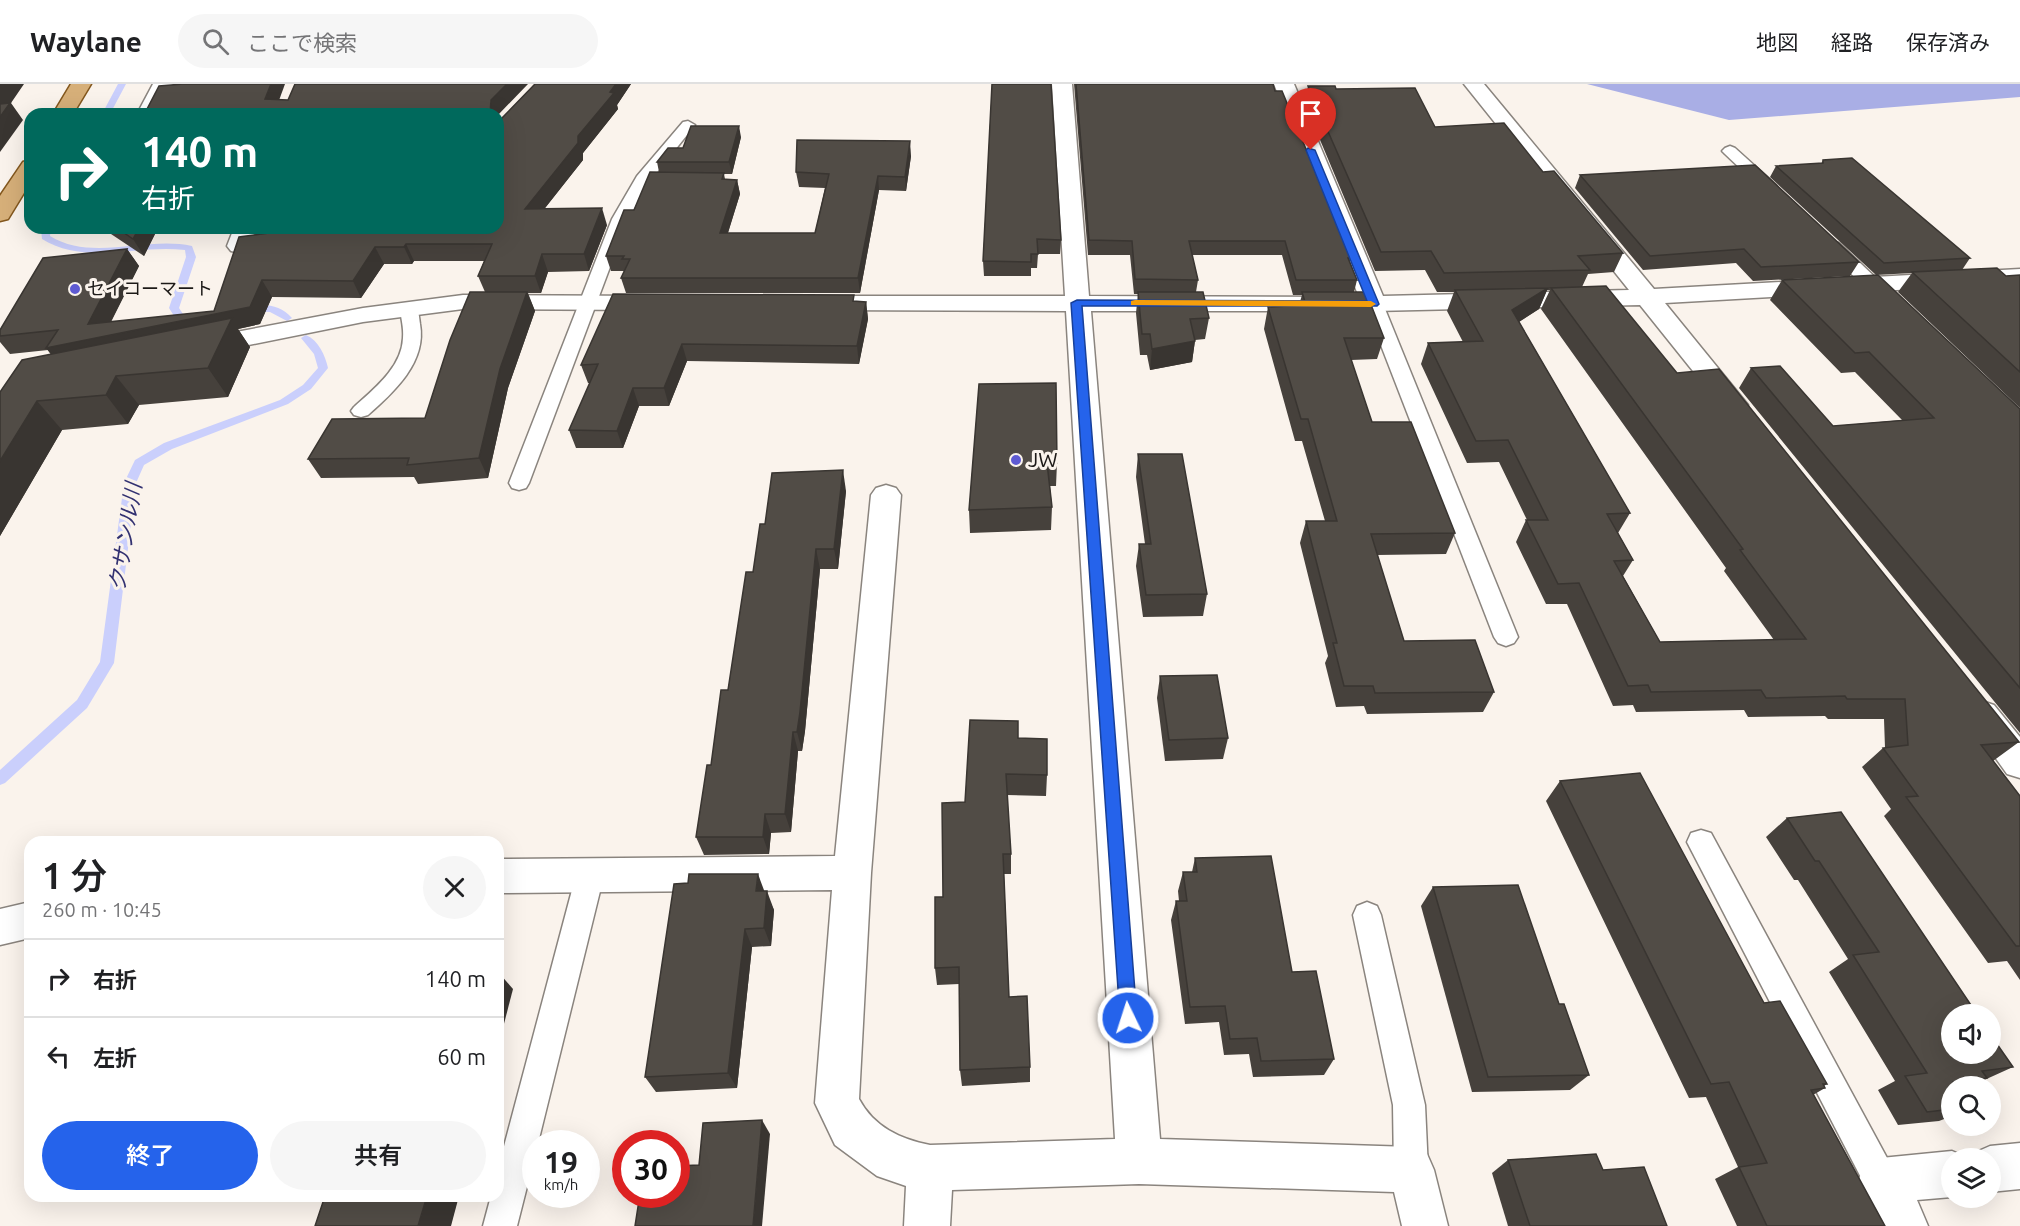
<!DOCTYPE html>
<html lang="ja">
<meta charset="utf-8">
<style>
body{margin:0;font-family:Ubuntu,"Noto Sans JP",sans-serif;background:#f6f6f6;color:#202124;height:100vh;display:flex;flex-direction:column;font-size:22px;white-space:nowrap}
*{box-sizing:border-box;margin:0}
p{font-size:20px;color:#757577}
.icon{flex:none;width:33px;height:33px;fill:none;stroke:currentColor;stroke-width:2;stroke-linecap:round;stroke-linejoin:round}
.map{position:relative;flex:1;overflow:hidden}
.side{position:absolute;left:24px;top:752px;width:480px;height:366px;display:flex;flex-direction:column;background:#fff;border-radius:18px;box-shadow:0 6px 24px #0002}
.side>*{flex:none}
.hud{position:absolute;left:24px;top:24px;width:480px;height:126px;border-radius:18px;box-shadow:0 6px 24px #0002;background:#00695c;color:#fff;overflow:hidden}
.controls{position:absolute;left:1941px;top:920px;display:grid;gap:12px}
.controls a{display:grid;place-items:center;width:60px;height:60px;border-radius:50%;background:#fff;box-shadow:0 6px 24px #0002;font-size:30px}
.speed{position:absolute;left:522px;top:1046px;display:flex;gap:12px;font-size:30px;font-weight:700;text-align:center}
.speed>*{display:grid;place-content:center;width:78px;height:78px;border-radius:50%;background:#fff;box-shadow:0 6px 24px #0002;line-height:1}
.speed small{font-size:15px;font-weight:400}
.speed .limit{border:9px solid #d22;background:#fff;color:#111}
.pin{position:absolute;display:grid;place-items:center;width:51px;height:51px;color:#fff;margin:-62px -26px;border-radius:50% 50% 50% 0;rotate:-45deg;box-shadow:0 0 6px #0007}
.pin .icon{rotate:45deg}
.me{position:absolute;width:66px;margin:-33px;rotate:356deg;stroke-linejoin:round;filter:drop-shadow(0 0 4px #0008)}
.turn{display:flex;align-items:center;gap:21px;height:126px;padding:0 18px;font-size:27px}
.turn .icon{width:78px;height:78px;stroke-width:2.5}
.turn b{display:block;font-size:42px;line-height:51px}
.round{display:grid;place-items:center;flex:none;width:63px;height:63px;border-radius:32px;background:#f6f6f6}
.summary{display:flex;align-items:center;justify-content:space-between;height:102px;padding:0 18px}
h1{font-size:36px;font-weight:600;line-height:45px}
.action{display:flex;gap:12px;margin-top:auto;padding:12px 18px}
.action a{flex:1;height:69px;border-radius:36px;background:#2563eb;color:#fff;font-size:24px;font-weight:600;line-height:69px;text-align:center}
.action a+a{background:#f6f6f6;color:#202124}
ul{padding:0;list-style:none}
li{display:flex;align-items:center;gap:18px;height:78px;padding:0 18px;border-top:2px solid #e0e0e0}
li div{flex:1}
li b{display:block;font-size:22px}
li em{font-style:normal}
header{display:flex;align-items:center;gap:36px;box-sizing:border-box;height:84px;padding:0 30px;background:#fff;border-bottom:2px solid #e0e0e0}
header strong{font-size:28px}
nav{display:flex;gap:33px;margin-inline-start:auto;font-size:21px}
.search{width:420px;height:54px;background:#f6f6f6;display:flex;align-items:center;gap:15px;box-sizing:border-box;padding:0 21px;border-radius:33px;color:#757577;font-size:22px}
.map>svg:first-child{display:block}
.forest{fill:#a9aee5}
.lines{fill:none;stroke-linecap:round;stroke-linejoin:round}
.stream{fill:#cacffc;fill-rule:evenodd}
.service-casing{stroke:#8a847e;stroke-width:3}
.minor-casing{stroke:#8a847e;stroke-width:3}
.primary-casing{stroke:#83571d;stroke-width:3}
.service{fill:#fff;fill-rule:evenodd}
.minor{fill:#fff;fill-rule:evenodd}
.primary{fill:#d6af79;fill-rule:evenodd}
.wall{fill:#46413c;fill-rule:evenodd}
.shaded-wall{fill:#393531}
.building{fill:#514c46;stroke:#393531;stroke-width:1.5}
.route{fill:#2563eb;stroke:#184099;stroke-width:1.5}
.slow{fill:#f59e0b}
.poi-dot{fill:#5e5ad2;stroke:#faf3ec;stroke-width:2}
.labels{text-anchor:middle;stroke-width:6;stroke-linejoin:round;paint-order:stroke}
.far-poi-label{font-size:18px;fill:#1c1917;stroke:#faf3ec;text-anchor:start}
.poi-label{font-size:21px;fill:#1c1917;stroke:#faf3ec;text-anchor:start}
.water-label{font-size:22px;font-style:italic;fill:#323171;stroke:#faf3ec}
</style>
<header>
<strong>Waylane</strong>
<div class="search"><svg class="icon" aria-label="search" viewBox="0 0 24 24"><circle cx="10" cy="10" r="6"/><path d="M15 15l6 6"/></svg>ここで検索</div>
<nav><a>地図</a><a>経路</a><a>保存済み</a></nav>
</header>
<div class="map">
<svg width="2020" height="1142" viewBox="0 0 2020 1142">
<rect width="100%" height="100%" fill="#faf3ec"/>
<path class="forest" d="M1587,0h433v13l-291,23z"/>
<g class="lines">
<g class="stream">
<path d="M118,0h8l-16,30h-8z"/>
<path d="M41,144h10l-1,8c42,26 96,0 142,10l4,11 -17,51 4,6 16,5 -5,3 -18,-3 -7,-11 17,-51 -1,-7c-48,-6 -99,16 -143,-11z"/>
<path d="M251,222c16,-2 30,-1 41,12l-5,3 -17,-9 -23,-1v-4z"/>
<path d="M306,251c13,6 19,20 22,33l-17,21 -23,15 -116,45 -28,16 -8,18 -22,180 -27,45 -82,75 -5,2v-15l77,-70 23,-38 24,-179 11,-23 29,-17 116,-43 23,-15 15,-17 -4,-14 -13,-16z"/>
</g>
<defs>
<g id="service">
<path d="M688,37l7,4 -45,56 -22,38 -99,264 -3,5 -7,2 -7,-2 -3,-5 103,-264 25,-43 46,-54z"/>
<path d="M1730,62l5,2 41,37 2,3 -2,3h-12l-39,-37 -3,-3 3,-3z"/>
<path d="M1833,158l6,1 38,36 3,4 -3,4h-12l-38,-36 -2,-4z"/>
<path d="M1374,215l6,1 3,4 135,333 -4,6 -8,3 -8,-3 -4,-6 -129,-333 3,-4z"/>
<path d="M409,220l6,1c4,6 4,12 5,19 7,38 -26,68 -52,91l-7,2 -7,-2 -3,-4 3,-4c20,-18 48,-40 49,-69 1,-10 -2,-20 -3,-29l3,-4z"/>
<path d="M1701,746l10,3 182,336 5,12 -5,12 -12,5 -12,-5 -182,-351 4,-9z"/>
<path d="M590,778l10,4 4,9 -66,268h-2v8l-19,75h-34l8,-30h7v-27l78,-294 4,-9z"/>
<path d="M1367,818l10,4 4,9 44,190 3,65 -5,12 -12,5 -12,-5 -5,-12 -1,-65 -40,-190 4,-9z"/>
</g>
<g id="minor">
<path d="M153,0h20l-16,30h-20z"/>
<path d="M1052,0h20l17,212 270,1 -85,-213h20l89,212 246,-6 -165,-206h20l170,205 366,-20v14l-355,20 83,102 -3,6 -10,3 -10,-3 -85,-106 -266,6h-283l69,828 251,8 16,7 7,16 14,56h-46l-8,-34 -255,-8 -187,6 -2,36h-46l2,-40 -29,-10 -42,-31 -20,-42 17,-213 -334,3v-34l337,-3 36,-361 5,-7 10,-3 10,3 5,7 -30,378 -12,226c15,28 41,40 71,46l185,-6 -49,-828 -246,-1 -9,-2 -3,-5 3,-5 9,-2h245z"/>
<path d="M234,144h22l-3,9 20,-2 8,2 3,5 -3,5c-15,4 -35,8 -50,4l-4,-5z"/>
<path d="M463,211l191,1 9,2 3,5 -3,5 -9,2 -191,-1 -100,13 -164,33 -9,-3 -4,-5 4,-5 9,-3 164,-31z"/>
<path d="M1982,617l12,4 26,32v41l-13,-4 -42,-59 5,-10z"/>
<path d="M30,818v36l-30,7v-36z"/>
<path d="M2020,1059v46l-30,3v-34h-18l2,-5 16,-7z"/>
<path d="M1952,1067l16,7h-16v39l-35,3 11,26h-48l-22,-45 7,-16 16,-7z"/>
</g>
<g id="primary">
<path d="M71,0h20l-18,30h-20z"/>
<path d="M30,76v23l-22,36 -8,2v-25l23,-34z"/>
</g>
</defs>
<use href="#service" class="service-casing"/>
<use href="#minor" class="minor-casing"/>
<use href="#primary" class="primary-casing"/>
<use href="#service" class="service"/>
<use href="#minor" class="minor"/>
<use href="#primary" class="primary"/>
</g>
<g class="wall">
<path d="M535,0h96l-14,21 1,4 -35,44v7l-39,49 63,16 -18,46 -41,1 -7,21h-13l7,18 -27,77 -20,90 -70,6 -4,-7 -93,1 -13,-19 117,-41 60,-126 -7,-16 6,-15h-70l-2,3h-28l-23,34 -89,-1 -12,27 -22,5 12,18 -22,50 -89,8 -11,19 -66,6 -62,106v-144l51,-38 -3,-4 -38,4 -10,-12v-12l127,-81 12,17 -28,56 103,-11 66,-79 218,-4 3,-109z"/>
<path d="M992,0l69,156 -1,14h-22l-1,14h-6v8h-47l-1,-15z"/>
<path d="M1074,0h199l2,7 76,167 -1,3 7,19 -3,12 30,46 -7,21 -26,1 21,62 83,111 -9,21 -69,1 27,86 90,51 -11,20 -116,2 -3,-8 -28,1 -11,-44 3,-7 -28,-113 6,-22h19l-23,-80h-7l-31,-112 4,-22 31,-2 3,-10h-9l-11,-40h-90l6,25 -2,12 13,26 -4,21 -10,1 -3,22 -42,8 -3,-15h-7l-4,-42 2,-19h-4l-4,-39h-42z"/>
<path d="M1308,2l28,3 99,38 108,45 80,81 -9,19 -26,2 -6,13 95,86 342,369 -26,19 27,35v184l-13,-19 -19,2 -104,-147 7,-7 -29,-42 21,-19h2l-1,-29h-56l-3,-3 -77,1 -4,-7 -108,2 -3,-7 -20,1 -46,-102h-21l-30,-62 10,-22h1l-28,-58 -32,1 -46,-99 7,-21 35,-1 -16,-31 7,-19h-17l-12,-22 -50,1 -70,-167zM1547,206h3l-9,19 185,259 -2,3 50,69 -114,2 -37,-66 10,-16 -15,-27 12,-20 -111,-191 20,-13z"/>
<path d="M741,53l-9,37h-8l1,5 12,1 3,14 -12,39h87l10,-45 -26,-1 -3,-15 115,-16 -5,35 -27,-1 -19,103h-234l-5,-15 3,-7h-13l-5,-15 53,-84 -2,-10 26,-14z"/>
<path d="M1823,76l147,98 -8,12 44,6 14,-1v133l-122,-116 14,-19 -36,2 -106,-98 6,-11 45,-2z"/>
<path d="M1580,91l279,87 -9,14 -97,5 -17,-18 -93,7 -68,-82z"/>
<path d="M104,144h54l-14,28 -39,-26z"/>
<path d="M1782,196l238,129v324l-281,-345 12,-20 82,58 69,-6 -47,-48 -14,1 -71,-73z"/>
<path d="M855,217l11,1 2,17 -9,45 -172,-3 -18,45h-30l-16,42h-47l-7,-18 21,-47h-2l-7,-18z"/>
<path d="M979,300l78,79 -1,23h-6l2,21 -1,23 -81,3 -1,-23z"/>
<path d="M1138,370l69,140 -4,22 -60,1 -7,-51 3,-22h6l-9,-67z"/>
<path d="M846,407l-8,78h-18l-15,162 -3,20h-4l-7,81 -20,1 -2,21 -65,1 -8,-18 57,-265 12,-48z"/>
<path d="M1160,592l68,62 -5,21 -58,2 -8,-63z"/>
<path d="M1018,654l29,37 -1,21 -39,-1 4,59v20h-7l5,123 21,70v15l-68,4 -2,-16 -1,-86 -22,1 -2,-17 8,-71z"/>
<path d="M1560,697l267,303 -3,2 1,2 -12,7 72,131h-148l-22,-47 23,-12 -32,-70 -17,1 -143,-297z"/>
<path d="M1787,734l226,249 -42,19h-19v30l-13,5 -41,4 -20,-35 17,-9 -66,-109 19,-13 -50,-79h-4l-28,-43z"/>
<path d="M1195,774l97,114 42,87 -10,16 -71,2 -4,-23 -25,1 -5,-33 -34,2 -14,-104 5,-19h3l-1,-10 5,-19h9z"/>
<path d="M1433,803l156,188 -19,15 -98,2 -51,-186z"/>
<path d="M765,807l9,19 -3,36 -19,1 -15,141 -81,4 -11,-15z"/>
<path d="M1508,1076l95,10 64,56h-159l-16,-53z"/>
</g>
<g class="shaded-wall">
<path d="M0,0h24l-13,19 12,17 -23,32z"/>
<path d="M271,0h14l-11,30 -9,-15z"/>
<path d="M507,0h21l-30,31v-1h-8l1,-14z"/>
<path d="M616,0h15l-14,21 1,4 -35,44v7l-52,66 -6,-17z"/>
<path d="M739,42l2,11 -9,37 -3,-12z"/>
<path d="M910,57l1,15 -5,35 -1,-14z"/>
<path d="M878,92l1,14 -19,103 -2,-15z"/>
<path d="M737,96l3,14 -17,54 -3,-15z"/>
<path d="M602,124l5,17 -18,46 -5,-17z"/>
<path d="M139,144h19l-14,28 -11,-17z"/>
<path d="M253,144h58l-55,6z"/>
<path d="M406,160l8,17 -2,3 -8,-17z"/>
<path d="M375,163l9,17 -23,34 -8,-17z"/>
<path d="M127,165l12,17 -36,71 147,-30 12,-27 10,17 -12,27 -22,5 12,18 -22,50 -20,-29 -148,-2 -14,-18 42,-24z"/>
<path d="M542,170l6,18 -7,21 -6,-17z"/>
<path d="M1548,204l-9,21 -36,23 9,-22z"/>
<path d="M527,208l8,19 -27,77 -20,90 -9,-20 21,-89z"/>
<path d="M866,218l2,17 -9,45 -2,-18z"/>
<path d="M1195,257l-3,21 -42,8 2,-21z"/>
<path d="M682,260l5,17 -18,45 -5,-18z"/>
<path d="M116,292l23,29 -11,19 -22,-29z"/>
<path d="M633,304l6,18 -16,42 -6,-17z"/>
<path d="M37,317l25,29 -62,106v-75z"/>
<path d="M843,386l3,21 -8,78 -4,-20z"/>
<path d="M816,465l4,20 -15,162 -3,20 -5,-19z"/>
<path d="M793,648l5,19 -7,81 -6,-18z"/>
<path d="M765,730l6,19 -2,21 -6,-17z"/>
<path d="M758,790l7,19 -9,-2z"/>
<path d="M767,807l7,19 -3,36 -7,-18z"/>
<path d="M745,845l7,18 -15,141 -9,-15z"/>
<path d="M498,888l15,17 -15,58z"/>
<path d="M762,1036l8,14 -8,92h-9z"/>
<path d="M427,1112h32l-8,30h-33z"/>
</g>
<g class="building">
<path d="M183,0h88l-6,15 23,1 7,-16h212l-16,16 -1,14h-342l2,-3h-4l13,-25z"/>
<path d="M535,0h81l-6,8 4,1 -36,43v7l-53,66 77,-1 -18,46h-42l-7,22h-57l14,-32h-86l-2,3h-29l-22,34 -91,-1 -12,27 -204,41 12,-18 -58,6v-6l43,-72 84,-9 -39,75 126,-13 25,-74 68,-9h191v-108l3,-1z"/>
<path d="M992,0h59l10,156 -24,-1 1,15h-7v8l-48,-1z"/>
<path d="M1076,0h197l2,7h7l69,167h-3l9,22h-61l-11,-39h-96l9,39 -63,-1 -3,-38 -43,-1z"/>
<path d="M1308,2h27l1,3 79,-1 20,39 69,-4 39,49 11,-1 69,82 -45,3 12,14 -146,3 -13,-22 -50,1z"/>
<path d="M10,19l-10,14v-13z"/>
<path d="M691,42h48l-10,36h-72l11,-14h15z"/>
<path d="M797,56l113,1 -5,36 -27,-1 -20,102h-237l9,-19h-8l2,-3h-18l18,-46h10l16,-38 74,1 -2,6 15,1 -17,53h95l14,-59 -33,-2z"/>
<path d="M1852,74l118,100 -86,5 -108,-97 47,-3v-3z"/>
<path d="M1755,81l104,97 -98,5 -17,-18 -94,7 -70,-81z"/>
<path d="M117,144h22l-6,11z"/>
<path d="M1997,184l9,8 14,-1v97l-108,-100z"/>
<path d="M1878,191l142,134v279l-269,-320 29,-2 53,60 101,-8 -65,-66 -14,1 -73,-73z"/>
<path d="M1606,202l71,87 42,-4 300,373 -38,3 39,51v150h-4l-110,-149 12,-1 -35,-48 25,-3 -3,-46h-58l-2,-3 -79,2 -5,-8 -110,2 -3,-7 -20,1 -49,-103 -21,1 -32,-64h22l-40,-80 -32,1 -48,-98 55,-2 -28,-51 93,-2 -36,22 118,203 -23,1 26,46 -19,1 46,81 146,-3 -66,-89 3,-1 -192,-261z"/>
<path d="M470,208h57l-27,77 -21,89 -72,7 2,-7 -101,1 24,-40 93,-1 25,-78z"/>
<path d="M1138,208h65l6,26 -19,1 5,22 -43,8 -2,-15h-8z"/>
<path d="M1302,208h64l18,46h-40l28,84h39l44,111 -84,1 33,107 71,-1 19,52 -119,1 -2,-7h-29l-11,-43h4l-31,-122h31l-29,-102h-7l-33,-112 38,-2z"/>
<path d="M613,210l241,1 -1,6 13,1 -9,44 -175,-2 -18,44h-31l-16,43 -48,-1 29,-66 -17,1z"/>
<path d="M232,234l-24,50 -92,8 -10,19 -69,6 -37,60v-69l22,-32z"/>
<path d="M1056,299l1,80h-10l5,44 -83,3 10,-126z"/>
<path d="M1138,370h44l25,140 -61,1 -7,-51h12z"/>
<path d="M843,386l-9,79h-18l-16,163 -3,20h-4l-8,82h-20l-2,23h-67l11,-72h4l10,-75h7l18,-118h7l7,-48h5l7,-51z"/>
<path d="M1217,591l11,63 -59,2 -9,-64z"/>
<path d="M970,636l48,1v17l29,1v36l-41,-1 5,80h-8l6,143 18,-1 3,71 -70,3 -1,-103 -24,1v-71h8l-1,-94 23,-1z"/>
<path d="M1640,689l124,230 16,-2 47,83h-4l2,4 -14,2 74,136h-118l-28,-59 28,-4 -38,-81 -18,2 -151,-303z"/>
<path d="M1841,728l136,202h-25v39h38v-19l23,33 -31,4 5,7 -34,4 2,4h-3v23l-25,3 -22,-36 22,-3 -74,-118 26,-3 -60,-91h-4l-28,-43z"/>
<path d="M1271,772l21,116 24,-1 18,88 -73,2 -4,-23 -27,1 -5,-33 -35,1 -14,-106h11l-4,-29h14l-2,-14z"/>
<path d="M689,790h69l-2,17h11l-3,37 -19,1 -17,144 -83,4 29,-193 14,-1z"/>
<path d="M1518,801l41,119h5l25,71 -101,2 -55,-190z"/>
<path d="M762,1036l-9,106h-118l5,-32h36v-28l23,-1 4,-42z"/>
<path d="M1596,1070l7,16 41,-3 23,59h-137l-22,-66z"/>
<path d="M325,1112h102l-9,30h-103z"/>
</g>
<path class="route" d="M1308,64l7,2 64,154 -2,2h-295l55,712 -2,6 -7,2 -6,-2 -2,-6 -49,-715 6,-3 290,1 -61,-151z"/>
<path class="slow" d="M1135,216l236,1 5,3 -5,3 -240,-2v-4z"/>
<g class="poi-dot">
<circle cx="75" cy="205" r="6"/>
<circle cx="1016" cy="376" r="6"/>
</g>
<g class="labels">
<g class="far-poi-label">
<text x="87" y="211">セイコーマート</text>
</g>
<g class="poi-label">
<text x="1028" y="383">JW</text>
</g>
<g class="water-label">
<text transform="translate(125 453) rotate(-81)" y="8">クサンル川</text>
</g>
</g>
</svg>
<div class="controls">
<a><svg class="icon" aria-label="sound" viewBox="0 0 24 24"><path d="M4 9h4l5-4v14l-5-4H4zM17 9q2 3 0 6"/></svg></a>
<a><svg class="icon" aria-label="search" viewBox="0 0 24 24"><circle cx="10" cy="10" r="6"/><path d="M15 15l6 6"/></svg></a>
<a><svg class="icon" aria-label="layers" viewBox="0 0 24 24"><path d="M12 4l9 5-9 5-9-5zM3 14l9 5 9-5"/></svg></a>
</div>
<div class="speed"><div>19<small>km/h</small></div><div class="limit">30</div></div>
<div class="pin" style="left:1311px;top:66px;background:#d93025"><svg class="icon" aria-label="arrive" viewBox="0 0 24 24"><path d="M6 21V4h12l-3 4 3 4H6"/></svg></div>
<svg class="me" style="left:1128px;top:934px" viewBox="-20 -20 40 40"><circle r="17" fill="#2563eb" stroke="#fff" stroke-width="3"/><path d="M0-11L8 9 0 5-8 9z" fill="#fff"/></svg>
<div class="hud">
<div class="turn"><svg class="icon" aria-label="right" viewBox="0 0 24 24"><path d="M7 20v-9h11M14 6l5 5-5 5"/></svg><div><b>140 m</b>右折</div></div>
</div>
<section class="side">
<div class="summary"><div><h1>1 分</h1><p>260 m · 10:45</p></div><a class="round"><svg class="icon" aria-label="close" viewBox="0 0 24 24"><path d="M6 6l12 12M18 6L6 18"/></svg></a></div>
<ul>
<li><svg class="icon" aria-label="right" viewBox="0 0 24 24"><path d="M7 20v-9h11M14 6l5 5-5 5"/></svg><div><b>右折</b></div><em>140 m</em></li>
<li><svg class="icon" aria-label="left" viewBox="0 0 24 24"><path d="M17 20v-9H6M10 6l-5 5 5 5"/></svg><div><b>左折</b></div><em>60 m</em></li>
</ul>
<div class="action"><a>終了</a><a>共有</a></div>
</section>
</div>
